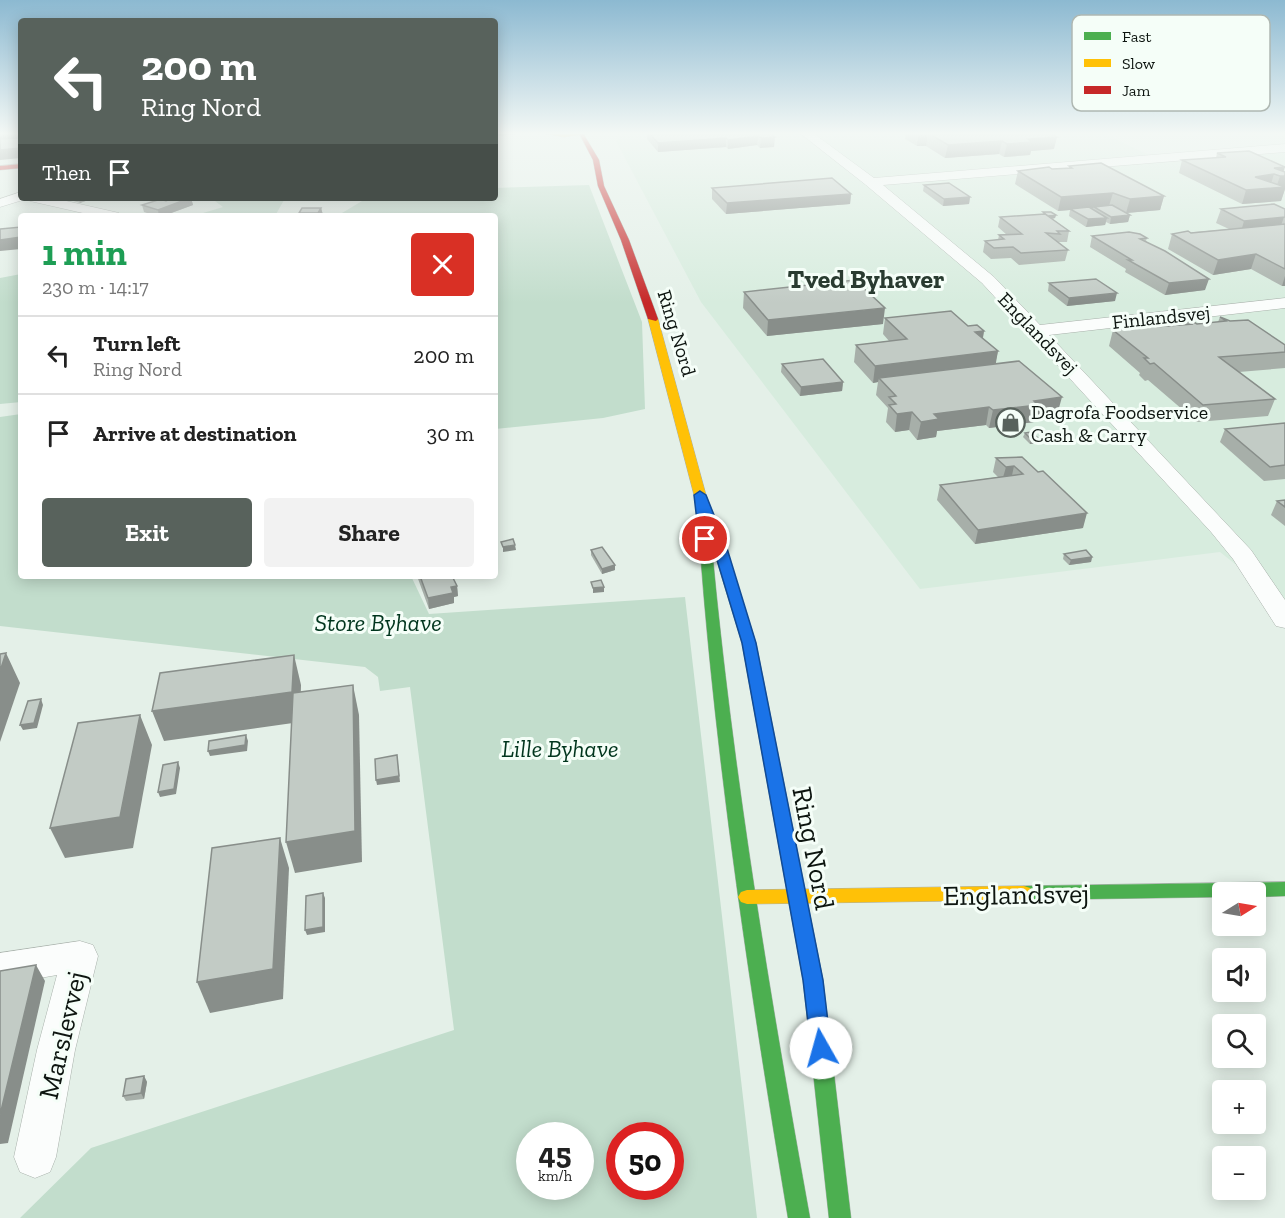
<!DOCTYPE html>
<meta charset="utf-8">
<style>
body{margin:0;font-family:"Zilla Slab",serif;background:#f2f2f2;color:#222;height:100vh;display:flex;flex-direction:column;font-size:22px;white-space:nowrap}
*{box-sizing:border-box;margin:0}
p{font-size:20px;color:#767676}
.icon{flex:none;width:33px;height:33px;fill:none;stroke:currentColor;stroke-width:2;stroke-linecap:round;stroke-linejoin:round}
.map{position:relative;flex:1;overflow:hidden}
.sheet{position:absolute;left:18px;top:213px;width:480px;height:366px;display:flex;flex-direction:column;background:#fff;border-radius:6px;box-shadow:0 3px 15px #0003}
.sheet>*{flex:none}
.guide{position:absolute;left:18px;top:18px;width:480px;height:183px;border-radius:6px;box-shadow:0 3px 15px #0003;background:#58625c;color:#fff;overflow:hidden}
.needle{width:39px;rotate:79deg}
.buttons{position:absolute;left:1212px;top:882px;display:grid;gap:12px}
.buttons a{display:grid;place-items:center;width:54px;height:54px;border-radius:6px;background:#fff;box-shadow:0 3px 15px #0003;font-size:30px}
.speed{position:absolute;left:516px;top:1122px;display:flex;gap:12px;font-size:30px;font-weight:700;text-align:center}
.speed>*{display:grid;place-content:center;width:78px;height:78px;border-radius:50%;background:#fff;box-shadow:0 3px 15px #0003;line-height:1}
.speed small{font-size:15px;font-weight:400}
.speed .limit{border:9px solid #d22;background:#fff;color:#111}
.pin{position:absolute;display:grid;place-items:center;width:51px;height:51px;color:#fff;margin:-26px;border:3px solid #fff;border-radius:50%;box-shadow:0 2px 6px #0007}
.me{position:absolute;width:66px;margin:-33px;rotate:353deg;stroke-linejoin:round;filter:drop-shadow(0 0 4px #0008)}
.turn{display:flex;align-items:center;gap:21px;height:126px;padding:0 24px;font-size:27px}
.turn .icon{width:78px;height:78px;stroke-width:2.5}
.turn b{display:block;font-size:42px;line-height:51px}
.then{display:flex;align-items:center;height:57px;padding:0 24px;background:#0003;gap:12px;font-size:22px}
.round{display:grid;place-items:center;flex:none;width:63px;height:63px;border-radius:6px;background:#f2f2f2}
.head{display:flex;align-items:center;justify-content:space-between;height:102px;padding:0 24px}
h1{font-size:36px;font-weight:700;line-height:45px;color:#1e9e55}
.cta{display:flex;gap:12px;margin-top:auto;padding:12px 24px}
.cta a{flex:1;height:69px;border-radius:6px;background:#58625c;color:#fff;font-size:24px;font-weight:700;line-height:69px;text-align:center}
.cta a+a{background:#f2f2f2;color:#222}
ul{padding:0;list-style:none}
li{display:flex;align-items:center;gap:18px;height:78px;padding:0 24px;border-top:2px solid #e0e0e0}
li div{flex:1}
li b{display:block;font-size:22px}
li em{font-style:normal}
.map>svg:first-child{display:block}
.built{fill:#d7ecde}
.green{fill:#c2ddcc;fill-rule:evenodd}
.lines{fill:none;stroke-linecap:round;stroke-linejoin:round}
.street-casing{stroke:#a8b0aa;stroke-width:1}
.fast-casing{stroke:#a8b0aa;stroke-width:1}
.slow-casing{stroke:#a8b0aa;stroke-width:1}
.jam-casing{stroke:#a8b0aa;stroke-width:1}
.street{fill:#fbfdfc;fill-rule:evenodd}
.fast{fill:#4caf50;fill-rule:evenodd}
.slow{fill:#ffc107;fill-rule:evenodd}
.jam{fill:#c62828;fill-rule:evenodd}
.wall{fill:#a7afa9}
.shaded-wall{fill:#888e8a;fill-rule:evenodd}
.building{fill:#c2cbc5;stroke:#888e8a;stroke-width:1.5}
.route{fill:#1a73e8;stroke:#114b97;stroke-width:1.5}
.labels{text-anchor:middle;stroke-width:6;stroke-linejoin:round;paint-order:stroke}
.far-street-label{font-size:20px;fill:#0d1510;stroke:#f5fef8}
.far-poi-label{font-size:20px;fill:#0d1510;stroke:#f5fef8;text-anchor:start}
.park-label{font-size:24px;font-style:italic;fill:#00351d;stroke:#f5fef8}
.far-district-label{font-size:26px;font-weight:bold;fill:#293b30;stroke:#f5fef8}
.near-street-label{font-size:28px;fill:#0d1510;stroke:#f5fef8}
.key{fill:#f5fef8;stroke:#afb8b2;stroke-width:1.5}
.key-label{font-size:16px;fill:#0d1510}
</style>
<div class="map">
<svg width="1285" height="1218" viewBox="0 0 1285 1218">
<rect width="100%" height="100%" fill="#e4f0e8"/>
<path class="built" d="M624,133h479l48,23 134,-10v458l-65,-52 -300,37 -219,-287 -85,-161z"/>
<g class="green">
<path d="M589,185l53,137 3,87 -42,9 -108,11v-213h-158l30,-18h128v-10z"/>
<path d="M211,198h77l-4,2 -9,16h-82l30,-9z"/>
<path d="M21,274v128l-21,2v-126z"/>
<path d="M21,414v162h390l18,38 256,-17 72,621h-737l71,-70 363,-118 -44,-343 -30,4 -2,-14 -13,-10 -365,-41v-209zM530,1136h50v50h-50zM620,1136h50v50h-50z"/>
</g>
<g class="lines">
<defs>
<g id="street">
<path d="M800,133h13l61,45 411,-34v8l-402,33 111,92 46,48 245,-27v10l-236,27 202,215 34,50v28l-9,-2 -43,-67 -22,-27 -229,-249 -116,-98z"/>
<path d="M21,192v6l5,1 -26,8v-8z"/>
<path d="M28,198h25l66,15 2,3h-25l-66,-15z"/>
<path d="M80,941l13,4 5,11 -23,94 -19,107 -6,15 -15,6 -15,-6 -6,-15 23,-107 20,-75 -57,10v-32z"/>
</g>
<g id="fast">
<path d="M495,133h27l-27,3z"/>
<path d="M715,531l6,4 35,108 67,337 28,238h-22l-26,-238 -61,-337 -33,-108z"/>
<path d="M706,545l6,4c21,225 58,447 98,669h-22c-37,-222 -71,-444 -88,-669z"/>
<path d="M1285,882v14l-29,1v-5h-34v5l-198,3 -6,-2 -3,-5 3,-5 6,-2z"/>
</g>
<g id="slow">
<path d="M543,133h47l-26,4z"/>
<path d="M650,317l8,2 48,176 15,40 -2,3 -4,1 -6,-4 -15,-40 -46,-176z"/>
<path d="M1024,886l6,2 3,5 -3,5 -6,2 -277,4 -6,-2 -3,-5 3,-5 6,-2z"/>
</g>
<g id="jam">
<path d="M579,133h4l16,27 5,26 25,54 29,79 -2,2 -8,-2 -27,-79 -23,-54 -5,-26z"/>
<path d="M21,164v4l-21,2v-4z"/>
</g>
</defs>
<use href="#street" class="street-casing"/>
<use href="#fast" class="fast-casing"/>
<use href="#slow" class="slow-casing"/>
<use href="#jam" class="jam-casing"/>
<use href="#street" class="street"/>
<use href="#fast" class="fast"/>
<use href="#slow" class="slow"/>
<use href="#jam" class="jam"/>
</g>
<g class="wall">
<path d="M647,133h122l5,14 -14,1 -3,-3 -29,4 -2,-2 -68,5 -11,-13z"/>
<path d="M906,133h143l5,16 -23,2 -1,4 -26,2 -5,-3 -54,4 -19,-12h-9l-12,-7z"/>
<path d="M1217,153l66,19 2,17 -4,12 -39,3 -63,-31 3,-13 34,-2z"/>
<path d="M1069,166l95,30 -4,14 -33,3 3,2 -2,7 -18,2 -4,-2 -1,3 -19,2 -17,-11 1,-6 -12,1 -43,-27 3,-13 51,-3z"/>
<path d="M924,185l46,12 -1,7 -26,2 -20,-15z"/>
<path d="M712,188l139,6 -1,10 -124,10 -14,-15z"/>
<path d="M64,198h27v1l-11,4z"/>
<path d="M157,198h34l2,7 -30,11h-7l-12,-4 -2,-7 17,-5z"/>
<path d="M321,208l2,7 -1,1h-22l-1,-3z"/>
<path d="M1221,209h64v77h-3l-31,-17 -38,6 -45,-26 4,-15 57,-5 -13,-6z"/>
<path d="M1043,212l13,3 -1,3 -2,1 16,12 -2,11h-9l10,8 -3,11 -46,4 -8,-7 -20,1 -8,-7 2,-11 13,-1 1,-5h8l-9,-8 2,-10 43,-3z"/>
<path d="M1092,236l55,2 -1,3 59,49 -40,5 -40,-23 1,-3 -36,-22z"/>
<path d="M1049,283l66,18 -48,5 -19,-15z"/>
<path d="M744,292l139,32 -116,12 -24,-28z"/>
<path d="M1220,317l65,28v23l-46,4 36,27 -7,17 -71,6 -49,-42 -3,1 -6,-6 1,-2 -31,-27 4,-16 42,-3 -1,-1 2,-4 11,4 19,-2 2,-5 9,5 21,-2z"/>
<path d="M885,318l83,8 16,5 -1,7 15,13 -3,13 62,51 -22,3 -1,4 -45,6 -3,-3 -49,6 -1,6 -19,3 -8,-10 -14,2 -9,-10 2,-14 -12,-13 2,-13 -5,1 -19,-21 2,-17 33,-4 -6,-7z"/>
<path d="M782,364l61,18 -1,9 -42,5 -19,-24z"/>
<path d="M1285,423v56l-21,2 -44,-39 5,-13z"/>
<path d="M1025,433l13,5 -1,5 -7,1 -7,-7z"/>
<path d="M1022,457l61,71 -108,16 -38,-44 3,-15 58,-8 -5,-5 3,-14z"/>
<path d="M1285,500v26l-14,-11 6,-14z"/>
<path d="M591,550l24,15v5l-13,4 -11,-19z"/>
<path d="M1064,554l28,3 -1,5 -22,3 -6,-6z"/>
<path d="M417,576h35l5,10 1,10 -4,1v6l-25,6z"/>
<path d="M144,1076l3,6 -3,17 -18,2 -3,-5z"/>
</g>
<g class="shaded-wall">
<path d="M0,133h19v1l-1,4 -18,2z"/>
<path d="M928,133l-2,13h-9l1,-12z"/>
<path d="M758,136l-1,9 -29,4v-9z"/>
<path d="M775,137l-1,10 -14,1 1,-10z"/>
<path d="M1057,137l-3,12 -23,2 -1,4 -26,2 3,-13 21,-5z"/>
<path d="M726,138v9l-68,5v-9z"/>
<path d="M1002,141l-3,13 -54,4 3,-13z"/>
<path d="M21,148v10l-21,2v-10z"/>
<path d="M1285,167l-3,9h3v13l-4,12 -39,3 4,-14 9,-13 19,-9zM1274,174l6,2 -4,12 -6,-1z"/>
<path d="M1113,193l-4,13 -15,1 -1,1 -35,3 3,-14z"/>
<path d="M851,194l-1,10 -124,10 1,-11z"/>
<path d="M1164,196l-4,14 -34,3 4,-14z"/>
<path d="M970,197l-1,7 -26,2 1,-7z"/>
<path d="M78,198h13v1l-11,4z"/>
<path d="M160,198h15l-14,5z"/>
<path d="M191,198l2,7 -30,11h-4l-1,-6z"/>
<path d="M321,208l2,7 -1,1h-4v-3z"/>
<path d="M1056,215l-1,3 -8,1 1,-3z"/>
<path d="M1130,215l-2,7 -18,2 1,-7z"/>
<path d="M1284,217l-5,14 -39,4 4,-14z"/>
<path d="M1107,218l-2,7 -19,2 2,-8z"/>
<path d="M21,237v12l-21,2v-11z"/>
<path d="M1256,254l-5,15 -38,6 5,-15z"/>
<path d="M1285,276v10h-3z"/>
<path d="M1209,279l-4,11 -40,5 4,-12z"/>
<path d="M1117,293l-2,8 -48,5 2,-8z"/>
<path d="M885,308l-2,16 -116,12 1,-16z"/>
<path d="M984,331l-3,16 -6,-15z"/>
<path d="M998,351l-3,17 -116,10 -1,4 -5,1 2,-17z"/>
<path d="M843,382l-1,9 -42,5 1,-9z"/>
<path d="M1062,397l-5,18 -22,3 -1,4 -45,6 4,-18 41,-9z"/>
<path d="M989,407l-3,18 -49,6 -1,6 -19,3 4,-18 13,-8z"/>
<path d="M912,412l-3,18 -14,2 2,-18z"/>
<path d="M1038,438l-1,5 -7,1 1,-5z"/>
<path d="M1014,466l-3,14 -9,1 4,-14z"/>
<path d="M1087,513l-4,15 -108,16 3,-14z"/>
<path d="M515,545l1,5 -13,2v-5z"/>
<path d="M1092,557l-1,5 -22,3 2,-5z"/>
<path d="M615,565v5l-13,4v-5z"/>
<path d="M457,586l1,10 -4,1v6l-25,6 -1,-11 23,-11z"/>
<path d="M604,587v5l-11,1v-5z"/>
<path d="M6,653l14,30 -20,59v-71z"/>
<path d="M294,655l7,30 -1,37 -136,19 -12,-30z"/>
<path d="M353,685l6,30 3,147 -67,11 -9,-31z"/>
<path d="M41,699l2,6 -6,23 -14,2 -3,-5z"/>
<path d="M140,715l12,30 -19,103 -68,10 -15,-30z"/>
<path d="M246,735l2,6 -1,10 -37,5 -2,-5z"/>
<path d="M397,755l3,27 -23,3 -1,-5z"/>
<path d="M178,762l2,6 -4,26 -16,3 -2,-5z"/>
<path d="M280,838l9,30 -6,131 -73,14 -13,-31z"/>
<path d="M323,893l2,5v34l-18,3 -2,-5z"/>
<path d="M36,965l9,16 -37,162 -8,1v-29z"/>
<path d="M144,1076l3,6 -3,17 -3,-6z"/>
</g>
<g class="building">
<path d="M649,133h120l6,4 -14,1 -3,-2 -30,4 -2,-2 -68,5z"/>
<path d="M916,133h133l8,4 -29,2 5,3 -26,2 -5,-3 -54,4 -20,-12 -10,1z"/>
<path d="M21,138v10l-21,2v-11z"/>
<path d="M1249,151l36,16 -11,1 11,4v4h-5l-6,-2 -19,3 30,10 -39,3 -64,-30 44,-3 -9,-4z"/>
<path d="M1101,163l63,33 -34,3 -17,-6 -52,4 -43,-26 31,-4 3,2 20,-1 -3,-2z"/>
<path d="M832,178l19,16 -124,9 -15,-15z"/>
<path d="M949,183l21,14 -26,2 -20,-14z"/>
<path d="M172,198h18l-32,12 -16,-5 19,-6 5,2z"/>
<path d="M1274,204l11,5v8l-41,4 -23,-12z"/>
<path d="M1112,205l18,10 -19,2 -17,-10z"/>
<path d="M1089,207l18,11 -19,1 -18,-10z"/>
<path d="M302,208h19l-3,5h-19z"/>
<path d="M1043,212h8l5,3 -8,1z"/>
<path d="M1045,214l24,17h-12l3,3 -14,-1 22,17 -47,3 -8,-6 -19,1 -9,-7 19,-2 -5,-4 23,-1 -22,-17z"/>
<path d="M1285,224v45l-29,-15 -38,6 -46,-26 16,-3 3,2z"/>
<path d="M21,227v10l-21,3v-11z"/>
<path d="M1129,232l11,2 7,4 -7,1 25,12 44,28 -40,4 -41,-23h4l-40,-24z"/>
<path d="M1096,279l21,14 -48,5 -20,-15z"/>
<path d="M855,280l30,28 -117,12 -24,-28z"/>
<path d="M951,311l17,15 9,-1 7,6 -9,1 23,19 -123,15 -19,-21 51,-6 -22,-21z"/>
<path d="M1220,317l10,4 18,-1 37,25v7l-66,5 56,42 -72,6 -49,-42 -4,1 -6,-6h4l-35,-28 79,-6 -4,-5 9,5 29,-3z"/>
<path d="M1161,321l6,5h-5l-6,-4z"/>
<path d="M823,359l20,23 -42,5 -19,-23z"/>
<path d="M1019,361l43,36 -28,4 4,4 -45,5 -4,-3 -55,7 5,5 -18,3 -9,-10 -15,2 -8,-9 7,-1 -7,-7 7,-1 -17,-18z"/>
<path d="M1285,423v42l-15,2 -45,-38z"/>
<path d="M1031,432l7,6 -7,1 -6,-6z"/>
<path d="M1022,457l16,15 5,-1 44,42 -109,17 -38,-45 83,-11 -9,-8 -8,1 -10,-9z"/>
<path d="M1285,500v7l-8,-6z"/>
<path d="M513,539l2,6 -12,2 -2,-5z"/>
<path d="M602,547l13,18 -13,4 -11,-19z"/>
<path d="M1086,550l6,7 -21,3 -7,-6z"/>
<path d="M420,576h32l5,10 -6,1 2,6 -25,5z"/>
<path d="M601,580l3,7 -11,1 -2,-6z"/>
<path d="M6,653l-6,18v-17z"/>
<path d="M294,655l-2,37 -140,19 8,-38z"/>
<path d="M353,685l2,146 -69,11 7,-149z"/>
<path d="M41,699l-7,24 -14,2 8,-24z"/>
<path d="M140,715l-20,102 -70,11 28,-105z"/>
<path d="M246,735l-1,10 -37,6 1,-10z"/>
<path d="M397,755l2,21 -23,4 -1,-21z"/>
<path d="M178,762l-4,27 -16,3 5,-27z"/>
<path d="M280,838l-7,131 -76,13 15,-134z"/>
<path d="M323,893v34l-18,3 1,-34z"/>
<path d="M36,965l-36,150v-144z"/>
<path d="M144,1076l-3,17 -18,3 3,-17z"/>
</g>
<linearGradient id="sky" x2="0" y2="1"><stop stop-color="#8cb9d1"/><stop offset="0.44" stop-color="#f3f8f5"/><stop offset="1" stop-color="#f3f8f5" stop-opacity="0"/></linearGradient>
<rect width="1285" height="303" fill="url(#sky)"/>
<path class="route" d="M700,491l6,4 20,50 30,98 67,337 8,68 -3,7 -7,2 -7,-2 -3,-7 -8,-68 -61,-337 -31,-103 -6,3 -6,-4 -5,-44z"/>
<defs>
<symbol id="shop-ring" viewBox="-11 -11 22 22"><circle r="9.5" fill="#f5fef8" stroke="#58625c" stroke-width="1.5"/><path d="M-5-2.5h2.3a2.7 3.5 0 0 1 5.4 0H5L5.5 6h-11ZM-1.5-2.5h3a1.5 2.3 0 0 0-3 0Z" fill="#58625c"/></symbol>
</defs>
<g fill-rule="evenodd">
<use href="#shop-ring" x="994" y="406" width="33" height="33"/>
</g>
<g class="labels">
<g class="far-street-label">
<text transform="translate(1161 317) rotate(-6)" y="7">Finlandsvej</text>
<text transform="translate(677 333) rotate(73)" y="7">Ring Nord</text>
<text transform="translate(1038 333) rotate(46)" y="7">Englandsvej</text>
</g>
<g class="far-poi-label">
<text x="1031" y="419">Dagrofa Foodservice<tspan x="1031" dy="23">Cash &amp; Carry</tspan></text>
</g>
<g class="park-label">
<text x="378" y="631">Store Byhave</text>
<text x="560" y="757">Lille Byhave</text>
</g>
<g class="far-district-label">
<text x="866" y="288">Tved Byhaver</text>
</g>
<g class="near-street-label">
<text transform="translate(814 848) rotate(79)" y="10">Ring Nord</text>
<text transform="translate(1016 894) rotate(-1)" y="10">Englandsvej</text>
<text transform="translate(62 1035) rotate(-77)" y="10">Marslevvej</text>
</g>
</g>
<rect x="1072" y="15" width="198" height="96" rx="9" class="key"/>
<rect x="1084" y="32" width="27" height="8" fill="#4caf50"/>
<rect x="1084" y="59" width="27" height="8" fill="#ffc107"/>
<rect x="1084" y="86" width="27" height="8" fill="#c62828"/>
<g class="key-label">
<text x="1122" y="42">Fast</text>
<text x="1122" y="69">Slow</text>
<text x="1122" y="96">Jam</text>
</g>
</svg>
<div class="buttons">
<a><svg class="needle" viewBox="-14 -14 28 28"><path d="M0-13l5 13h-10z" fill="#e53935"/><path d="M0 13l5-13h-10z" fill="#767676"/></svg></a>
<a><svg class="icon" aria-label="sound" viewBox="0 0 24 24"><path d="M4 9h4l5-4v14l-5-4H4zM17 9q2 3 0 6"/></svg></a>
<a><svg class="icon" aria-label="search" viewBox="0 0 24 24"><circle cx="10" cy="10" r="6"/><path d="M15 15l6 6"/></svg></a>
<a>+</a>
<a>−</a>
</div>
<div class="speed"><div>45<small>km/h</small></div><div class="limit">50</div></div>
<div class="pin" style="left:705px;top:539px;background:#d93025"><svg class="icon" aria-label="arrive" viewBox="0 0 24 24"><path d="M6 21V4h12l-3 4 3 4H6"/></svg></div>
<svg class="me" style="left:821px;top:1048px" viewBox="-20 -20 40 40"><circle r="19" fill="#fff"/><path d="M0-13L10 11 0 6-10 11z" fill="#1a73e8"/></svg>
<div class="guide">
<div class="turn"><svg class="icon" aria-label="left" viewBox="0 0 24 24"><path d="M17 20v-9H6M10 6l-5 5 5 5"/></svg><div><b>200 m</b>Ring Nord</div></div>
<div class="then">Then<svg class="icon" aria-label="arrive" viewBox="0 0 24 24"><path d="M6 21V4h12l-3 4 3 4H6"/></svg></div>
</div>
<section class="sheet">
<div class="head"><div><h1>1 min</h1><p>230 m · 14:17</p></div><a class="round" style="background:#d93025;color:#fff"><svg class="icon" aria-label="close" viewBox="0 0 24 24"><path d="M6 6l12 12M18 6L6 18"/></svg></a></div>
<ul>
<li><svg class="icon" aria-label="left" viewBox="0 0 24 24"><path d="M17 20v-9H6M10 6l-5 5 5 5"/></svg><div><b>Turn left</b><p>Ring Nord</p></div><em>200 m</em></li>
<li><svg class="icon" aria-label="arrive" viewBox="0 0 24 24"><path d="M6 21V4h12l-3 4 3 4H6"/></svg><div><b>Arrive at destination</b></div><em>30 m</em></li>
</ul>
<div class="cta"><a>Exit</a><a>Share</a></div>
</section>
</div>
